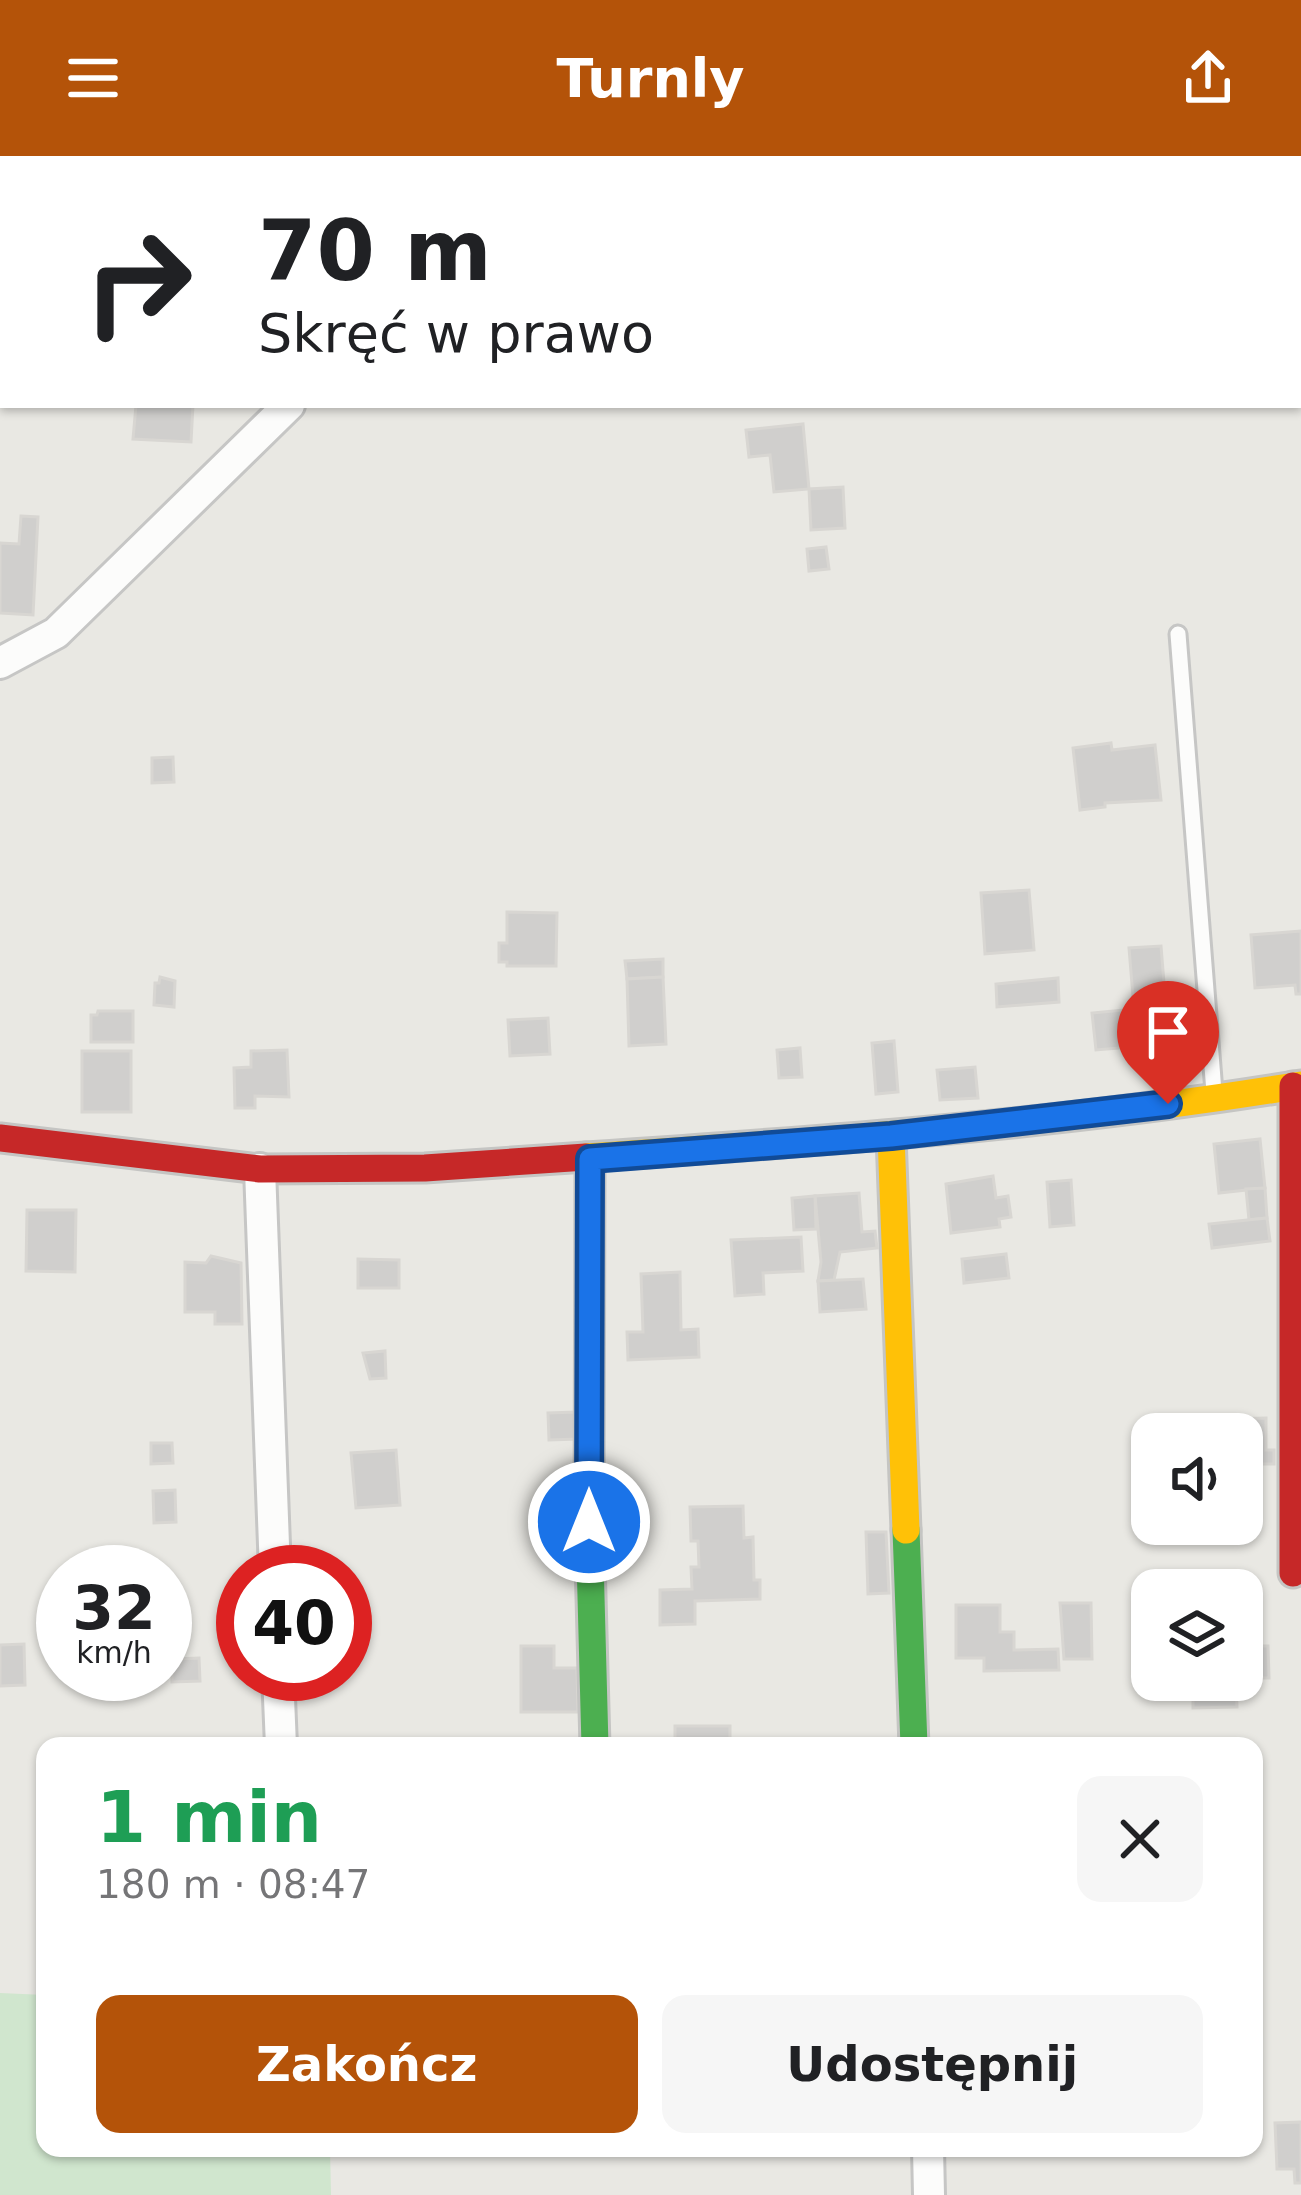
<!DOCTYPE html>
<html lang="pl">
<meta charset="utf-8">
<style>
body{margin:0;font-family:"DejaVu Sans",sans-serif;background:#f6f6f6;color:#202124;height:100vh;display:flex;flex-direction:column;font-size:45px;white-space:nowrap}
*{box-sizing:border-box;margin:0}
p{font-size:39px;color:#757577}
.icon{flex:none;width:66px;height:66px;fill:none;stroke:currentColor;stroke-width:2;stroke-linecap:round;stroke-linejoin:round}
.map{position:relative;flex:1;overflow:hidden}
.details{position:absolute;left:36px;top:1581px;width:1227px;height:420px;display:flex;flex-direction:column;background:#fff;border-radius:24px;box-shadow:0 3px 9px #0004}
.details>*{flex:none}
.banner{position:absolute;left:0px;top:0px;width:1302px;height:252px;box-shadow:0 3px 9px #0004;background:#fff;color:#202124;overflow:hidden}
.controls{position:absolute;left:1131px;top:1257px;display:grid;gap:24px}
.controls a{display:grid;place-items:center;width:132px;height:132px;border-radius:24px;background:#fff;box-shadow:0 3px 9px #0004;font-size:60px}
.speed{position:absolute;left:36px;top:1389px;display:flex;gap:24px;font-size:60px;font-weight:700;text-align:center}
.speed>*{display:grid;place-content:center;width:156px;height:156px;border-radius:50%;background:#fff;box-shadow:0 3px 9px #0004;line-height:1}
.speed small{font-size:30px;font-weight:400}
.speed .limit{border:18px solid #d22;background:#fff;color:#111}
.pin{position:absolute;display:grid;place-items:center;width:102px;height:102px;color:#fff;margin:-123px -51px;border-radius:50% 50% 50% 0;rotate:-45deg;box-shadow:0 0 12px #0007}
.pin .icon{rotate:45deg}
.me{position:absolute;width:132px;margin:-66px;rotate:0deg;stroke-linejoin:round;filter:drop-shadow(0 0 9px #0008)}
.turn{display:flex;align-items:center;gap:42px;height:252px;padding:0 60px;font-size:54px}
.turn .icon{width:156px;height:156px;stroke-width:2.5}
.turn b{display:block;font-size:84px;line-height:102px}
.round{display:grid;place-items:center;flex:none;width:126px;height:126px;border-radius:24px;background:#f6f6f6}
.head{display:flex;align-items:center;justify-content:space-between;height:204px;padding:0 60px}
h1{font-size:72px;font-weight:700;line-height:90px;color:#1e9e55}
.action{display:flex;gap:24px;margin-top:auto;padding:24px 60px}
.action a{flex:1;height:138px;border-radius:24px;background:#b45309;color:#fff;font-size:48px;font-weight:700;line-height:138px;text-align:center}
.action a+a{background:#f6f6f6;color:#202124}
header{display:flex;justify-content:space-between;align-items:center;height:156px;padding:0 60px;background:#b45309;color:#fff;font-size:54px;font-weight:700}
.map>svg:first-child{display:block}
.green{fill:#d0e6ce}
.building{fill:#d0cfcd;stroke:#d8d6d2;stroke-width:3}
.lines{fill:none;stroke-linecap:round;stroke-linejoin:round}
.lane-casing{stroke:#c6c6c5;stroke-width:21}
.street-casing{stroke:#c6c6c5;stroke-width:36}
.fast-casing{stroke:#c5c5c3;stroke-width:33}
.slow-casing{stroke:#c5c5c3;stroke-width:33}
.jam-casing{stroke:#c5c5c3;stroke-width:33}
.lane{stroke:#fcfcfb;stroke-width:15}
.street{stroke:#fcfcfb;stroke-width:30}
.fast{stroke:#4caf50;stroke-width:27}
.slow{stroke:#ffc107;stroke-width:27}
.jam{stroke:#c62828;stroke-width:27}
.route-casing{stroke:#114b97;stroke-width:30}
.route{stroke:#1a73e8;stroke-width:21}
</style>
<header><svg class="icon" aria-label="menu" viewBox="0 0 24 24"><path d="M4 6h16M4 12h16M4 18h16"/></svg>Turnly<svg class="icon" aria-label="share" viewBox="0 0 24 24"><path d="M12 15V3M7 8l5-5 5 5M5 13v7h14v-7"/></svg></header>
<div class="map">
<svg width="1301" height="2039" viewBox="0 0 1301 2039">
<rect width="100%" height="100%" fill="#e9e8e3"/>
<path class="green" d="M0,1837l45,2v153h285l1,47h-331z"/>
<g class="building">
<path d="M136,249h57l-2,37 -58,-3z"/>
<path d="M803,268l6,65 -35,3 -4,-37 -21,2 -3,-27z"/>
<path d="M843,331l2,41 -34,2 -2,-41z"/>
<path d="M21,360l17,1 -5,98 -33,-2v-70l19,1z"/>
<path d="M826,391l3,22 -20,2 -2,-22z"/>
<path d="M1111,587l1,7 43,-5 6,55 -56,3v4l-25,3 -7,-62z"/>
<path d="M173,601l1,25 -22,1v-25z"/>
<path d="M1029,734l5,60 -49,4 -4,-61z"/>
<path d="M507,756l50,1 -1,53h-49v-4h-8v-19h8z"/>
<path d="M1301,775v63h-5l-1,-9 -40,3 -4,-53z"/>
<path d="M1161,790l8,98 -73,6 -4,-37 42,-4 -5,-61z"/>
<path d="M663,803v18l-36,2 -2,-18z"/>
<path d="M160,821l15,4 -1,26 -20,-2 1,-22h4z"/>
<path d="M663,821l3,67 -37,2 -2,-67z"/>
<path d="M1058,822l1,24 -62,5 -1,-23z"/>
<path d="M98,855h35v31h-42v-27h6z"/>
<path d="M548,862l2,36 -40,2 -2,-36z"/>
<path d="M894,885l4,51 -22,2 -4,-51z"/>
<path d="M800,892l2,29 -23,1 -2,-28z"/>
<path d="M287,894l2,47 -34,-1v12h-20l-1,-40 17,-1v-16z"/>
<rect x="82" y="895" width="49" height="61"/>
<path d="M975,911l3,31 -38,2 -3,-30z"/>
<path d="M1260,983l5,49 -46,5 -5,-49z"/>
<path d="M993,1020l3,22 12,-2 3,21 -12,2 1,8 -49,6 -5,-49z"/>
<path d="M1071,1024l3,45 -24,2 -3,-45z"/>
<path d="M1265,1032l2,30 -18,2 -3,-31z"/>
<path d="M859,1037l3,39 13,-1 2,17 -37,4 -6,28 -16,1 3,-19 -6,-66z"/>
<path d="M815,1040l1,33 -22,1 -2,-32z"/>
<path d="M27,1054h49l-1,62 -49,-1z"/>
<path d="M1267,1062l3,23 -58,7 -3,-24z"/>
<path d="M801,1081l2,34 -40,2 1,21 -29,2 -4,-56z"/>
<path d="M1006,1098l3,24 -45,5 -2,-24z"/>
<path d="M211,1100l30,7 1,61h-27v-12h-30v-50l21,1z"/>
<path d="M358,1103l41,1v28h-41z"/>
<path d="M680,1116l1,58 17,-1 1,28 -71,3 -1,-28h16l-2,-58z"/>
<path d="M863,1123l3,30 -46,3 -2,-31z"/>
<path d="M385,1195l1,27 -16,1 -7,-26z"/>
<path d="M577,1256l1,27 -29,1 -1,-27z"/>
<path d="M1266,1262v32h8v14h-32v-30h-18v-15z"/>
<path d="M151,1287h21l1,20 -22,1z"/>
<path d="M396,1294l4,55 -44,3 -5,-55z"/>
<path d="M175,1334l1,32 -22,1 -1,-32z"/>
<path d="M743,1350l1,32 9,-1 1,43h6v19l-65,2v23l-35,1v-35l32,-1 -1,-22h8l-1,-26h-7l-1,-34z"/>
<path d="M866,1376h20l3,61 -21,1z"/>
<path d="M1060,1447h31l1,56h-28z"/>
<path d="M956,1449h44v27h14v18l44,-1 1,21 -75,1v-13h-28z"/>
<path d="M24,1488l1,41 -25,1v-41z"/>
<path d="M521,1490h33v22h23l1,44h-57z"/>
<path d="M1246,1490h22l1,32h-22z"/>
<path d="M199,1502l1,23 -28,1v-23z"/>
<path d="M1193,1524h43l1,27 -44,1z"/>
<rect x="675" y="1570" width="55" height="20"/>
<path d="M1301,1966v61h-6l-1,-14h-17l-2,-46z"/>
</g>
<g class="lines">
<defs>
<path id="lane" d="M1178,478l36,458"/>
<g id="street">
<path d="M598,3l4,-3"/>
<path d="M0,507l56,-30 233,-228"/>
<path d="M260,1013l15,403"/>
<path d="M278,1518l3,72"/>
<path d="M928,1992l1,47"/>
</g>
<g id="fast">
<path d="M590,1003l-1,363 6,224"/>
<path d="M906,1374l8,216"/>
</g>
<g id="slow">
<path d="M891,980l15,394"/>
<path d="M586,1001c239,-16 478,-33 715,-72"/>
</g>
<g id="jam">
<path d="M1293,930v487"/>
<path d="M0,982l260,31 165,-1 161,-11"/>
</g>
</defs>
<use href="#lane" class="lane-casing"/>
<use href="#street" class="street-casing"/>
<use href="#fast" class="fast-casing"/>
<use href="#slow" class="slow-casing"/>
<use href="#jam" class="jam-casing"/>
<use href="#lane" class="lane"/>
<use href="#street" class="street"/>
<use href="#fast" class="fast"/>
<use href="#slow" class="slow"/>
<use href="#jam" class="jam"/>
</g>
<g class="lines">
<defs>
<path id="route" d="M589,1366l1,-363 301,-23 277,-32"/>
</defs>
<use href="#route" class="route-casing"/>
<use href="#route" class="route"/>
</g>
</svg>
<div class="controls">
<a><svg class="icon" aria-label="sound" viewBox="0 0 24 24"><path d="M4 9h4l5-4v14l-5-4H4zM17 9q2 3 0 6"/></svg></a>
<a><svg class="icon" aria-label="layers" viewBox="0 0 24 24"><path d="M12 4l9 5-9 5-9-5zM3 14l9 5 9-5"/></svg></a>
</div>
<div class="speed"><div>32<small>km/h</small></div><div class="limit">40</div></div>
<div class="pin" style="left:1168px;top:948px;background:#d93025"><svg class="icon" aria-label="arrive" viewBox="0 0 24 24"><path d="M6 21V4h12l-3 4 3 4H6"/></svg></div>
<svg class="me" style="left:589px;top:1366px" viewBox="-20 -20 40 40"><circle r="17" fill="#1a73e8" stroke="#fff" stroke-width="3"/><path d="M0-11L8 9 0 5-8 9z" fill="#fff"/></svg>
<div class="banner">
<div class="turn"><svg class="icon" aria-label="right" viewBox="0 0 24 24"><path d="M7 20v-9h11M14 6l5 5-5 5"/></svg><div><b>70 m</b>Skręć w prawo</div></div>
</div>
<section class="details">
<div class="head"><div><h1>1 min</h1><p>180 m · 08:47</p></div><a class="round"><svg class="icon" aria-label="close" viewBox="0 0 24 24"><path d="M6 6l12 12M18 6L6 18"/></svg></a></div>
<div class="action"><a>Zakończ</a><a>Udostępnij</a></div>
</section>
</div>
